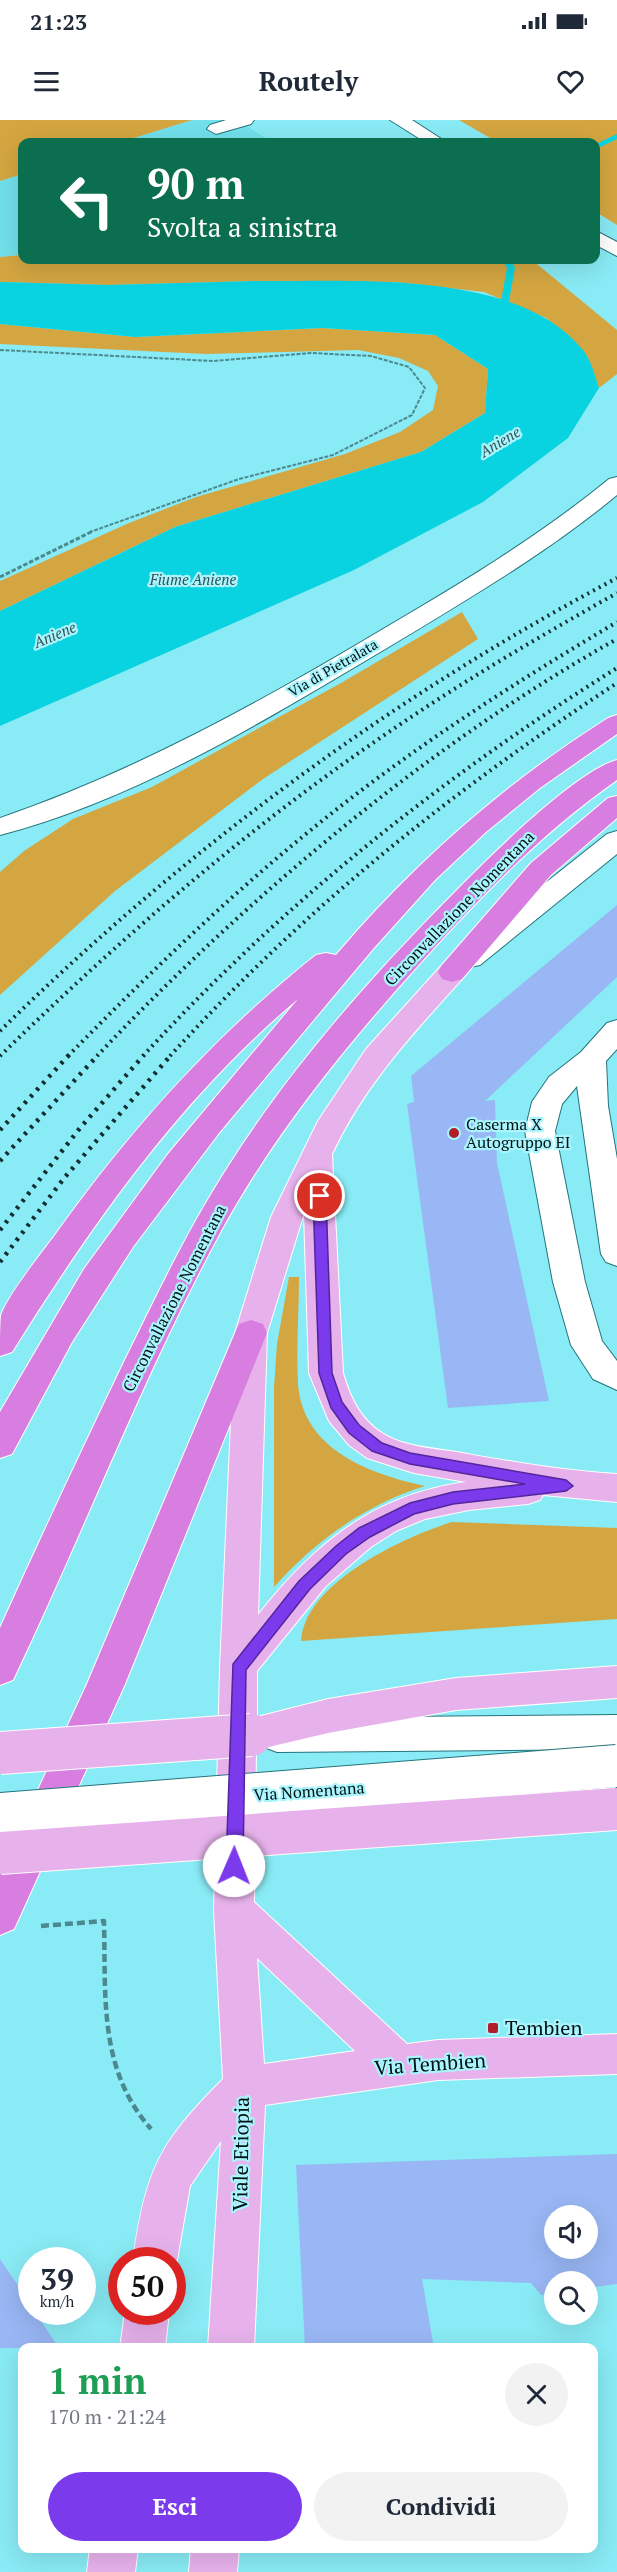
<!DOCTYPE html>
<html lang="it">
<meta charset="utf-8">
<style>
body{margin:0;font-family:"PT Serif",serif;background:#f2f2f3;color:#1f2937;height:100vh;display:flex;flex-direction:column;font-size:22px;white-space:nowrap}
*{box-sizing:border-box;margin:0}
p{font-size:20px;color:#747a83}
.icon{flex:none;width:33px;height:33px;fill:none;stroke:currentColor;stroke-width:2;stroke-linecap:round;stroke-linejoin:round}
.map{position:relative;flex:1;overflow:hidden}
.drawer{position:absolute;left:18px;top:2223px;width:580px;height:210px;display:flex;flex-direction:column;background:#fff;border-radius:12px;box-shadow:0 6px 24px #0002}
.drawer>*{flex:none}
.banner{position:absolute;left:18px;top:18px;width:582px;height:126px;border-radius:12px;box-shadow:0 6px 24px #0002;background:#0b6e4f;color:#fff;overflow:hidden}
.fabs{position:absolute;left:544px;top:2085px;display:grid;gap:12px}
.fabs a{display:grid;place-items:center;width:54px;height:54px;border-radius:50%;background:#fff;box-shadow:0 6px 24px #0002;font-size:30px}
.speed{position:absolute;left:18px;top:2127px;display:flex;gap:12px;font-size:30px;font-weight:700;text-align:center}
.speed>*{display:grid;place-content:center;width:78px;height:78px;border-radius:50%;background:#fff;box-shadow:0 6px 24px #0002;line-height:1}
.speed small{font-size:15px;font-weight:400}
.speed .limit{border:9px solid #d22;background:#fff;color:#111}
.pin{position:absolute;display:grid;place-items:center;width:51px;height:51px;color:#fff;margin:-26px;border:3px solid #fff;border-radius:50%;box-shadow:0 2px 6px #0007}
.me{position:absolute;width:66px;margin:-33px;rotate:1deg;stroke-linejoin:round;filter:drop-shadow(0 0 4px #0008)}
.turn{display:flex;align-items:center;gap:21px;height:126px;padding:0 30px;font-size:27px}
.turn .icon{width:78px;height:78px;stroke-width:2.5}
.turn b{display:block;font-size:42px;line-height:51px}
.round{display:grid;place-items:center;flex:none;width:63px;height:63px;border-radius:32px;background:#f2f2f3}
.summary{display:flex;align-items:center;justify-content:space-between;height:102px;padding:0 30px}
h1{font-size:36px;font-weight:700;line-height:45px;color:#1e9e55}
.primary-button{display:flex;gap:12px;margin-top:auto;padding:12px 30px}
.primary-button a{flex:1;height:69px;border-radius:36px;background:#7c3aed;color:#fff;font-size:24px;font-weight:700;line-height:69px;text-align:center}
.primary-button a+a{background:#f2f2f3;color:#1f2937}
.status{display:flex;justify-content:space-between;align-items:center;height:42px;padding:0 30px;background:#fff;direction:ltr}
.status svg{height:16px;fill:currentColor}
header{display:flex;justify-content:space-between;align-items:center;height:78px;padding:0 30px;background:#fff;font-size:27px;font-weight:700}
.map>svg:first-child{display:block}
.built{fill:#71e0eb}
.green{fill:#d4a641}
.water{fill:#0ad3e1}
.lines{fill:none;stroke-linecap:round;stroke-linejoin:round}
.stream{fill:#0ad3e1;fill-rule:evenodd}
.building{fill:#99b7f4;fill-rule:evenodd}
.minor-casing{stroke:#25747b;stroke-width:2}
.major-casing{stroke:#fff;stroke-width:2}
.highway-casing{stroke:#fff;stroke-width:2}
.path-far2{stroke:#4b898f;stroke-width:2;stroke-dasharray:4 1.5;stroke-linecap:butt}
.path-far1{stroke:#4b898f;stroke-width:3;stroke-dasharray:4.5 2;stroke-linecap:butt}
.path{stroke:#4b898f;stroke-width:4.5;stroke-dasharray:8 4;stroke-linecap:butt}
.minor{fill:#fff;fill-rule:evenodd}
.major{fill:#e7b2ec;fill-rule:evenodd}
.highway{fill:#d77ee0;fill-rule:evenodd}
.rail-far1{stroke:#122e31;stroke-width:4;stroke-dasharray:2 4.5;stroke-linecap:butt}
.rail{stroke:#122e31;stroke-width:4.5;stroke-dasharray:3 6;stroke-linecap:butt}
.minor-bridge-casing{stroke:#25747b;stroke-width:44;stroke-linecap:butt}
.major-bridge-casing{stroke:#fff;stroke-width:44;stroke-linecap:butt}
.minor-bridge{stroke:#fff;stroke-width:42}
.major-bridge{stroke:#e7b2ec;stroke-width:42}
.route{fill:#7c3aed;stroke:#51269a;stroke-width:1.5}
.poi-dot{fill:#b01e29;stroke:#aaf5fd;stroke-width:2}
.labels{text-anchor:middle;stroke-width:4.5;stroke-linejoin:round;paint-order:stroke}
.far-street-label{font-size:14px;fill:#001214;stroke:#aaf5fd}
.far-water-label{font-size:15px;font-style:italic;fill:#315255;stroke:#aaf5fd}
.street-label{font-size:16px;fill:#001214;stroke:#aaf5fd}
.poi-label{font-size:16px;fill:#001214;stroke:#aaf5fd;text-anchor:start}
.near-poi-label{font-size:20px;fill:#001214;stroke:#aaf5fd;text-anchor:start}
.near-street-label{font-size:20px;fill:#001214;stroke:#aaf5fd}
</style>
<div class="status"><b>21:23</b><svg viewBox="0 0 49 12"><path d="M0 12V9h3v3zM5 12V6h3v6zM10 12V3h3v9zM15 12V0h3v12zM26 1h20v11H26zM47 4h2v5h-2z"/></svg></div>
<header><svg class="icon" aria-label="menu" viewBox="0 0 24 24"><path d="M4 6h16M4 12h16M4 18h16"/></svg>Routely<svg class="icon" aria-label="heart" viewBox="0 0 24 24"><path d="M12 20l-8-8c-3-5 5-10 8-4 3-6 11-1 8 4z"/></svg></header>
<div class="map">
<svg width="617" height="2452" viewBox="0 0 617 2452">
<rect width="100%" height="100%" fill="#89ebf5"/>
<g class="built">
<path d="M192,0h45l35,22h-150z"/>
<path d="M22,54v81l-22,2v-76z"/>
</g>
<g class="green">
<path d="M0,0h192l-71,22h-99v32l-22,7z"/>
<path d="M459,0h158v105l-21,-13v-70h-99z"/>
<path d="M22,135v5h510l85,70v44l-18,14 -16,-37 -37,-33 -62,-26 -88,-10 -141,-1 -147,4 -108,-3v-25z"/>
<path d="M0,204l135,13 187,-9 113,7 53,34 -3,44 -64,39 -246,75 -175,84v-30l129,-58 67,-26 149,-43 55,-22 33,-22 5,-24 -10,-15 -29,-13 -41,-8 -152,4 -206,-10z"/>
<path d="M462,492l16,27 -215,140 -148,112 -115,104v-123l24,-21 49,-32 79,-32 189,-104z"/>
<path d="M289,1157h10c0,35 -3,72 -1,107 5,66 72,90 127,102 -60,19 -109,54 -151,101v-199l3,-44z"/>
<path d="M452,1402l165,6v91l-316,22c3,-58 103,-104 151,-119z"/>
</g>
<path class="water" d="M255,161c95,1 262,-13 328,69 8,10 12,26 16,38l-31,50 -85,64 -129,68 -354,156v-115l175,-84 246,-75 64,-39 3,-44 -53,-34 -113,-7 -187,9 -135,-13v-42l108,3z"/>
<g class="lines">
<g class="stream">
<path d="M617,14v5l-21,10v-5z"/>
<path d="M503,140h8l4,8 -6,33 -4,3 -4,-3 6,-33z"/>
</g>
</g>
<g class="building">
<path d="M617,785v72l-132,124 10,-1 2,63 52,238 -101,7 -41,-304 7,-2 -3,-26z"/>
<path d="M617,2034v130l-29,4v-6h-33v11l-14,2 -10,-12 -109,-4 12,69h-129l-9,-183zM555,2096h33v32h-33z"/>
<path d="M0,2139l32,47v6h3l24,36h-59z"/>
</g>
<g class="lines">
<defs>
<g id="minor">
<path d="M226,0h28l-3,4 -35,10 -9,-5 3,-4z"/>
<path d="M390,0h22l34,22h-21z"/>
<path d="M596,111l21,11v14l-21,-11z"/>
<path d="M617,357v18c-71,59 -151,105 -230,153 -120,71 -251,152 -387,187v-17c134,-46 257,-114 378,-186 80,-47 159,-94 231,-153z"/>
<path d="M617,711v23l-137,111 -10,2 -10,-2 -4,-7 4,-7 147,-117z"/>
<path d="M617,900v29l-11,12 2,45 9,53v107l-11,-4 -5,-8 -24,-168 -15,18 -7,27 30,151 17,59 15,20v29l-24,-11 -22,-34 -18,-63 -28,-151 7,-29 17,-25 32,-25 26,-29z"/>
<path d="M617,1595v34l-340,3 -13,-5 -6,-12 6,-12 13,-5z"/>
</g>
<g id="major">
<path d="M452,842l10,3 4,7 -4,7c-52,58 -96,104 -130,175l11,219c7,24 17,46 39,60 24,15 53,15 80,20 52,9 102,18 155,21v28l-74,-7 -3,5 -12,4 -59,6 -44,9 -29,12 -25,16 -45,39 -69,85v46l71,-18 128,-21 161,-12v32l-161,12 -128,23 -72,17 -2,152 153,142 31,-4 179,-6v40l-179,6 -173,25 -11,243h-46l13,-207 -31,45 -13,74 -5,11v-11h-39c13,-90 25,-116 90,-181l-9,-169 6,-242 15,-335 36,-116 47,-96 48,-72 76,-84zM304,1093l5,160 20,48 20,24 18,13 47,15 52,9c-93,13 -151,61 -208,133l9,-282zM257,1838l98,93 -91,13z"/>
<path d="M125,2192h44l-4,36h-45z"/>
<path d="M90,2428h48l-3,24h-48z"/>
<path d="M191,2428h48l-2,24h-48z"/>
</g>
<g id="highway">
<path d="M617,595v19l-77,54 -54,44 -51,48 -62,69 -154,184 -86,114 -61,95 -60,112 -12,4v-46l84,-143 84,-115 130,-155c-117,98 -206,225 -286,353l-12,4c0,-12 0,-31 1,-41 8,-21 39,-60 54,-80 75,-105 159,-199 261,-280l10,-2 10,2c79,-93 168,-171 272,-237z"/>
<path d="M617,640v20c-73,51 -134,114 -194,180 -75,83 -147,171 -201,269 -79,146 -138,302 -209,451l-13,5v-57c40,-89 82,-178 124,-266 32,-65 63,-131 102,-192 69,-110 159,-209 251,-300 28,-28 104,-101 140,-110z"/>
<path d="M617,676v22l-66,57 -89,104 -10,3 -10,-3 -4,-7 4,-7 89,-102 77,-65z"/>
<path d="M251,1200l12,4 4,9 -142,351 -111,245 -14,6v-63l87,-188 148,-351 4,-9z"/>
</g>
</defs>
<use href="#minor" class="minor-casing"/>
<use href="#major" class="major-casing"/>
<use href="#highway" class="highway-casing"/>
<path class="path-far2" d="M0,230l213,11 98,-8 60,3 38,11 16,21 -13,27 -79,40 -94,24 -149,53"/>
<path class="path-far1" d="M0,457l93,-46"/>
<path class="path" d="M41,1806l63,-5c2,75 -6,148 47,208"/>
<use href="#minor" class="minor"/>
<use href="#major" class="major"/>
<use href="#highway" class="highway"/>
<g class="rail-far1">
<path d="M0,911c182,-179 391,-334 617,-453"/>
<path d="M0,936c116,-113 237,-219 370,-311 80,-56 163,-105 247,-152"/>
<path d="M68,936c94,-96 191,-189 299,-270 80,-60 164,-113 250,-164"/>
<path d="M97,936c147,-156 332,-312 520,-417"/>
<path d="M143,936c139,-152 299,-279 474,-388"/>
<path d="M170,936c135,-148 279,-263 447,-373"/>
</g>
<g class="rail">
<path d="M0,1010l69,-75"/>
<path d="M0,1041l98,-106"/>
<path d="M0,1110l80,-102 64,-73"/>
<path d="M0,1142l65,-85 106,-122"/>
</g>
<defs>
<path id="minor-bridge" d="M0,1694l617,-48"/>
<g id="major-bridge">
<path d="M0,1633l251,-18"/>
<path d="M0,1733l617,-44"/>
</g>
</defs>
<use href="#minor-bridge" class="minor-bridge-casing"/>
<use href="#major-bridge" class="major-bridge-casing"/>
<use href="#minor-bridge" class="minor-bridge"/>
<use href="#major-bridge" class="major-bridge"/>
</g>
<path class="route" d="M320,1071l6,5 6,177 10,29 17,23 23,18 28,10 156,27 7,6 -7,5 -113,13 -39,10 -44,23 -24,17 -36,35 -64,81 -3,196 -3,5 -6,3 -5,-3 -3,-5 7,-202 66,-83 37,-35 23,-18 51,-25 43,-11 72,-8 -115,-20 -38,-13 -23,-18 -18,-25 -12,-35 -6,-177z"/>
<g class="poi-dot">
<circle cx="454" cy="1013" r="6"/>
<rect x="487" y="1902" width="12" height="12" rx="3"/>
</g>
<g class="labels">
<g class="far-street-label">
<text transform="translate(333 548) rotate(-30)" y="5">Via di Pietralata</text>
</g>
<g class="far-water-label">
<text transform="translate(500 322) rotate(-31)" y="5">Aniene</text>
<text x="193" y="465">Fiume Aniene</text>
<text transform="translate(55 515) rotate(-23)" y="5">Aniene</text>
</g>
<g class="street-label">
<text transform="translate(459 788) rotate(-46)" y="6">Circonvallazione Nomentana</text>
<text transform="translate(174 1178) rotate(-63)" y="6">Circonvallazione Nomentana</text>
<text transform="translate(309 1671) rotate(-4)" y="6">Via Nomentana</text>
</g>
<g class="poi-label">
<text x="466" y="1010">Caserma X<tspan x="466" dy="18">Autogruppo EI</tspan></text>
</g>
<g class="near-poi-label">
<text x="505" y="1915">Tembien</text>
</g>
<g class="near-street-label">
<text transform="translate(430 1944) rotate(-4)" y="7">Via Tembien</text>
<text transform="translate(241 2034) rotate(-89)" y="7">Viale Etiopia</text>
</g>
</g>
</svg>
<div class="fabs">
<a><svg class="icon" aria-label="sound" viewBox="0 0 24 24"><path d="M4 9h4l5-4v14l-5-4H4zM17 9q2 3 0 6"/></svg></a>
<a><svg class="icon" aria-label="search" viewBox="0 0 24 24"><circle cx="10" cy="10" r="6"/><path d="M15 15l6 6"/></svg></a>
</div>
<div class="speed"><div>39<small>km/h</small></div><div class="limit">50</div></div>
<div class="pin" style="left:320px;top:1076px;background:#d93025"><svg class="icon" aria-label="arrive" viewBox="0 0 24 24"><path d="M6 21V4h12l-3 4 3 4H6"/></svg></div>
<svg class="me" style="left:234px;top:1746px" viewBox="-20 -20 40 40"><circle r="19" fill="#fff"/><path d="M0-13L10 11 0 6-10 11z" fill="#7c3aed"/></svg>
<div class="banner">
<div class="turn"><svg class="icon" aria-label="left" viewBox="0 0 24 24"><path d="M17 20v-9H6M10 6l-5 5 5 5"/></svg><div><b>90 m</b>Svolta a sinistra</div></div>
</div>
<section class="drawer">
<div class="summary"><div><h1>1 min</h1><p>170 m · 21:24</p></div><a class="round"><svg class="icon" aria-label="close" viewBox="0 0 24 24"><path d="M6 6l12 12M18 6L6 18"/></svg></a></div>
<div class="primary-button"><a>Esci</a><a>Condividi</a></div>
</section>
</div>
